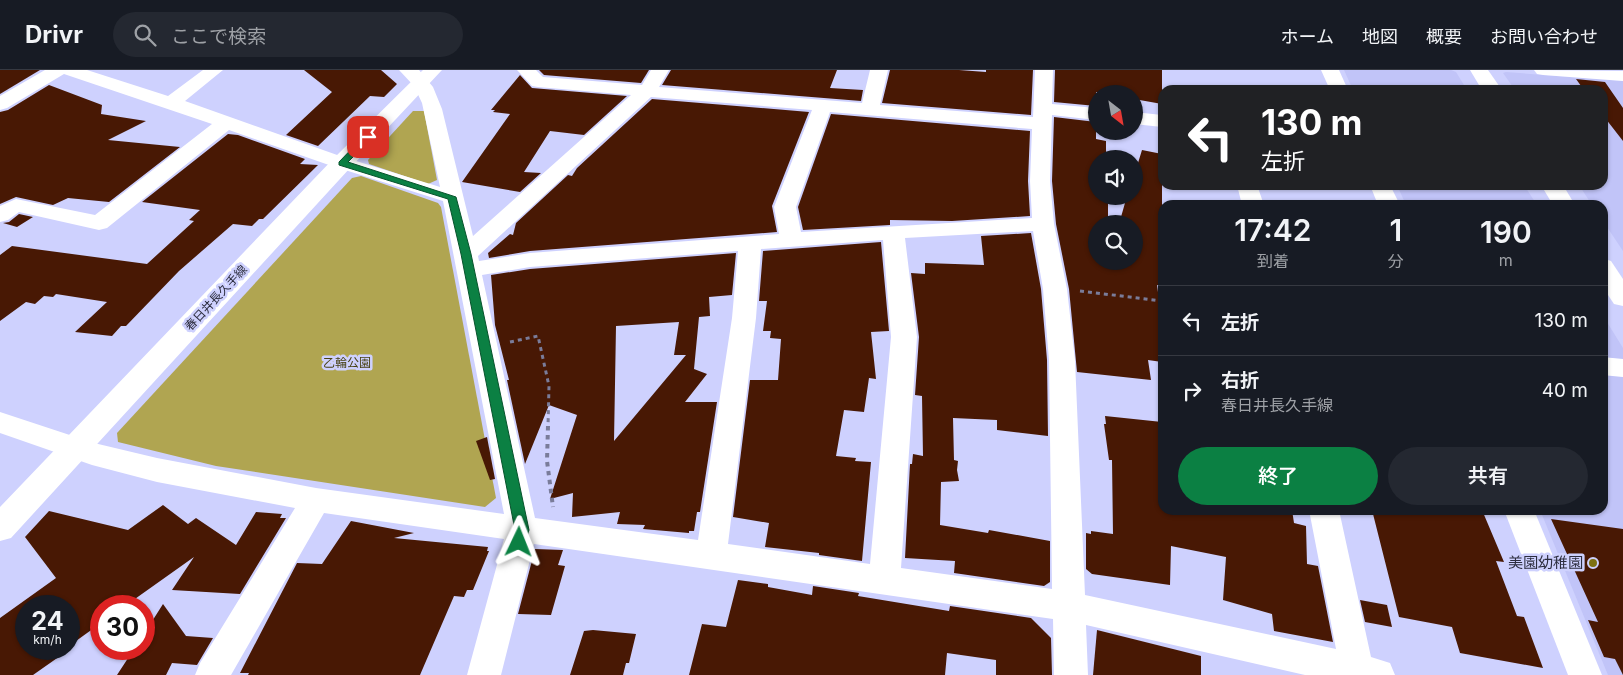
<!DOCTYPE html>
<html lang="ja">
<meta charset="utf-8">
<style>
body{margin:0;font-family:Inter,"Noto Sans JP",sans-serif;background:#242831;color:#f1f3f6;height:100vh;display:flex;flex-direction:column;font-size:19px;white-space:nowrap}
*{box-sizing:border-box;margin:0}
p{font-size:16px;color:#9ea1a6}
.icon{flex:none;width:28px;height:28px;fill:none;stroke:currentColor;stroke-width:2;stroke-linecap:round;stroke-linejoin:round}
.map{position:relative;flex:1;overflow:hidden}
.sheet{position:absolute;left:1158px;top:130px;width:450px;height:315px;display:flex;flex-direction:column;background:#171b24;border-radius:15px;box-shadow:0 1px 4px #0004}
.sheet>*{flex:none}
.guide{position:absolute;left:1158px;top:15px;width:450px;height:105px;border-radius:15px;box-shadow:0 1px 4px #0004;background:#202124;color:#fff;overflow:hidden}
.needle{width:32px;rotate:149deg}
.buttons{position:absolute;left:1088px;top:15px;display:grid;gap:10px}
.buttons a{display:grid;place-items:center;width:55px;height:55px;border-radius:50%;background:#171b24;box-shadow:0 1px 4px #0004;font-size:25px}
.speed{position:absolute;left:15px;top:525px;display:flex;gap:10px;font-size:25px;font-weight:700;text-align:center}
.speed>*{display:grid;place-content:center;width:65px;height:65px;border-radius:50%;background:#171b24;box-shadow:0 1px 4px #0004;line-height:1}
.speed small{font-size:12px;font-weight:400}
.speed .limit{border:8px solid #d22;background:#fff;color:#111}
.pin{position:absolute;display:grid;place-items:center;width:42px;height:42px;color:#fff;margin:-21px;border-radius:10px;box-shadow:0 2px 8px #0006}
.me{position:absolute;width:55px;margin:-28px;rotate:2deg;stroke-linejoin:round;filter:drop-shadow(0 0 4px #0008)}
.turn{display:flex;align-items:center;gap:18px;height:105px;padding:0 20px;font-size:22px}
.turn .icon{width:65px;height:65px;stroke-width:2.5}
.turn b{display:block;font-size:35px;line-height:42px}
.eta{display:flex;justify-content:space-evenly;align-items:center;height:85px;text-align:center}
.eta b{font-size:30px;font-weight:600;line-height:35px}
.cta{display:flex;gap:10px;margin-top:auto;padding:10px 20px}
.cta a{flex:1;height:58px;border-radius:30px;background:#0b8043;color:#fff;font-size:20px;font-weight:600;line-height:58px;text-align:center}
.cta a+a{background:#242831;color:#f1f3f6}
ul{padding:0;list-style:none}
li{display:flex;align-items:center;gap:15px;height:70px;padding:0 20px;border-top:1px solid #363941}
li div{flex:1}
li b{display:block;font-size:19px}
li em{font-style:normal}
header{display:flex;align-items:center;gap:30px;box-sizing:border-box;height:70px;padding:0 25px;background:#171b24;border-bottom:1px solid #363941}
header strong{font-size:24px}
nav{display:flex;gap:28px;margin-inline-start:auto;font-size:18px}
.search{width:350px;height:45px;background:#242831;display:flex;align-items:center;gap:12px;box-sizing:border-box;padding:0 18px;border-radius:28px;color:#9ea1a6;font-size:19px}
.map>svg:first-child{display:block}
.built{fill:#c1c4f8}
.green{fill:#b0a551}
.building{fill:#481804;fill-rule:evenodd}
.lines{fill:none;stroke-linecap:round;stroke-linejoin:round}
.path-far1{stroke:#7a7c9a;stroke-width:3;stroke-dasharray:4 4;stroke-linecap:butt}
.path{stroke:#7a7c9a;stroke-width:4;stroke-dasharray:4.5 4.5;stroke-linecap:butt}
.minor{fill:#fff;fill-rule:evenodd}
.secondary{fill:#fff;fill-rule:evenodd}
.primary{fill:#fff;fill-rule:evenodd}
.route{fill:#0b8043;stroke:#07532c}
.poi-dot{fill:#7d7112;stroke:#ced1fe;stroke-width:2}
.labels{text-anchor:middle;stroke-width:5;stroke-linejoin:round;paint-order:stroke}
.street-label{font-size:12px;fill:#2d2e3f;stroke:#ced1fe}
.park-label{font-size:12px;fill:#474113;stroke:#ced1fe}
.near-poi-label{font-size:15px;fill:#2d2e3f;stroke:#ced1fe;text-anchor:end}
</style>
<header>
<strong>Drivr</strong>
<div class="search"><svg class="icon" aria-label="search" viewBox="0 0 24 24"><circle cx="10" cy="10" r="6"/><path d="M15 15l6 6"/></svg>ここで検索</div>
<nav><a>ホーム</a><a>地図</a><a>概要</a><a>お問い合わせ</a></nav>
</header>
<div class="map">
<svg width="1623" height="605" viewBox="0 0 1623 605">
<rect width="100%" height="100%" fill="#ced1fe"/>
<g class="built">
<path d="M1344,0h107l5,2 11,18h-114z"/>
<path d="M1506,2l117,9v170l-20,-30 -1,-16h-10l-13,-20h23v-95h-87l-12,-17z"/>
<path d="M1397,115h127l13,20h-131z"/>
<path d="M1602,244l21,34v12l-20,-3z"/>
<path d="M1603,304l20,3v298h-15l-68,-165h62z"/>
</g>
<g class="green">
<path d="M413,41h11l13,69 -9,4 -59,-20 -1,-4z"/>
<path d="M361,106l77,27 3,4 55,291 -11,9 -269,-41 -98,-24 -1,-9 235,-255z"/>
</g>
<g class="building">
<path d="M0,0h40l-40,24z"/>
<path d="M304,0h77l16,14 -13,13 -14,-1 -52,50 -32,-11 46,-43z"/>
<path d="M539,0h110l-8,13 -97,-8z"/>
<path d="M671,0h166l-7,18 33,2 -2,11 -199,-16z"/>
<path d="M890,0h69l27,2v-2h47l-2,45 -149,-12z"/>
<path d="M1055,0h107v34l-28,-5v-5l-38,-2v14l-42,-4z"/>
<path d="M520,5l12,13 95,8 -43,39 -34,-4 -26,41 17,1 -21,19 -58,-10 48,-68 -17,-2 2,-2h-4z"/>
<path d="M1576,9l29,3 18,26v33l-21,-27v-24h-18z"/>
<path d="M49,15l53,20 -1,9 45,7 -38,19 72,7 -71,55 -41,-4 -15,7 -37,-8 -16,7v-92l8,-2z"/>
<path d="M652,29l157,13 -37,94 5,26 -247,19 -41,7 -1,-5 22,-19 3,1 3,-12 52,-48 4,1 5,-8z"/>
<path d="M831,44l199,17 -2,50 2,35 -78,5 -62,-1v5l-87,5 -5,-23z"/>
<path d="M1054,47l42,5v17l10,2v18h-10v37h12v28h-12v37h38v-37h-15l8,-28h7v-20l8,-26 20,4v132l-5,-1 5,36v41l-14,-2 3,20 -74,-8 -8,-83 -13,-65 -4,-43z"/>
<path d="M228,64l10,1 67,24 -5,5 18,1 -55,54h-4l-7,7 -19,-2 -54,47 -53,55h-5l-9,10 -37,-4 32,-30 -51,-8 -3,3 -9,-1 -9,8 -9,-2 -26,19v-66l12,-9 135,18 47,-43 -5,-1 11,-10 -58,-8z"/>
<path d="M19,144l14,3 -16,10 -14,-4 6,-1z"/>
<path d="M1031,163l10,56 6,71 1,76 -51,-6v-10l-44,-2 1,42 4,1 -1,9 2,11 -18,1 -1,43 48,8 1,-3 61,11v41l-6,4 -90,-13 1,-12 -50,-3 5,-94h2l1,-10 10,2 -1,-60 -7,-1 4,-58 -8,-64 14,1v-11l59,2 -3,-29z"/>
<path d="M881,172l8,89 -18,1 5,47 -7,-1 -5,34 -20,-2 -8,46 20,2 -1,3 16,1 -9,99 -43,-6v-2l-54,-6 4,-24 -36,-6 17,-137h28l3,-41 -11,-1 1,-7h-8l4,-30h-8l4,-50z"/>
<path d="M736,183l-4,42 -23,2 1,19 -11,1 -5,52 13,5 -22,28h32l-17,110h-3l-3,19h-5v2l-46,-4 2,-4 -28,-1 3,-12 -48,5 1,-24 -23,6 27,-84 -28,-10 -24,59 -18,-84h2l-14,-55 -4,-50 39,-6zM679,252l-5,33h12l-72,86 2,-115z"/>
<path d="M1105,346l57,6v88h130l2,13 12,3 1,38 11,2 15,76 -59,-11 -2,-17 -49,-14 3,-43 -55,-11 -1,39 -78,-11 -6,-5v-36l5,1v-3l22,3 -1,-74h-3l-5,-36h2z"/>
<path d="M487,367l8,42 -5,1 -14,-39z"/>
<path d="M163,435l25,19 8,-6 40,27 20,-33 26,2 -2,4h6l-46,76 -68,-4 22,-33 -69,49h-24v17l-32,23v-40h-43v43h44l-37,26h-33v-57l56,-40 -31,-41 24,-26 79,19z"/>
<path d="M1372,440h110l22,52 -8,-1 21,55 7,1 19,51 -83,-15 -8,-26 -53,-10z"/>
<path d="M1551,449l72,10v146l-8,-16 -11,-2 -16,-37 10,2z"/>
<path d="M351,451l63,12 -20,5 94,9 -1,4h2l-16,39h-6l-3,7 -10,-1 -34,79h-172l1,-2h-9l57,-110 25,1z"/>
<path d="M535,479l28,1 -5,15 7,1 -14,49 -33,-1z"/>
<path d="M738,510l30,4v3l44,8 1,-9 46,7 -1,3 91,15 1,-5 81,12 20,20 1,37h-56v-15l-49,-7 -2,22h-256l13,-51 24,3z"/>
<path d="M1360,530l27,5 5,22 -27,-5z"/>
<path d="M163,534l23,32 27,2 -16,27 -25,-2 -6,12h-49l17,-26h10v-15z"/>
<path d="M593,560l43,4 -7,29h-3l-3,12h-53l14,-44z"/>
<path d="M1097,560l104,26v19h-108z"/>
</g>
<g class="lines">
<g class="path-far1">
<path d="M1080,221l82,10"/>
<path d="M510,272l28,-6 11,50 -1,41"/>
</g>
<path class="path" d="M548,356l-1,35 6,46"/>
<g class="minor">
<path d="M45,0h42l81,26 35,-26h20l-38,31 155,55 100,31 -18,-84 -8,-17 -15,-16h20l14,17 9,22 31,127 158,-141 -93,-8 -6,-1 -15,-16h19l7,7 99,8 9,-15h18l-10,17 203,16 8,-33h18l-8,35 153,12 2,-47h18l-1,34 44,4v12l-44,-5 -2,66 4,43 13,65 8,71 10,235 251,54 -27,-139h30l32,147 19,6 5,12h-90l-219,-50 2,50h-34l-1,-56 -519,-75 -33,131h-34l37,-136 -180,-26 -93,162h-36l5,-12 95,-155 -138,-26 -65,-17 -92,-32v-21l94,31 63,15 159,30 188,26 -61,-313 -117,-37 -97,-34 -122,98 -8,2 -80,-18 -11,8 -8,2v-16l16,-7 79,16 117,-91 -148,-50 -57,34 -7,2v-14zM651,27l161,13 -38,97 5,27 -249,19 -51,8 -1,-5zM830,42l202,17 -2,52 2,37 -231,14 -5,-25zM1033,161l10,58 6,71 3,229 -151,-21 16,-231 -12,-99zM883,170l8,97 -21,227 -142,-20 28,-226 5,-69zM738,181l-6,67 -34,222 -163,-22 -53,-243 48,-8z"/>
<path d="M1321,0h18l9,20h-18z"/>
<path d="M1534,0l89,1v10l-80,-6 -6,-1z"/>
<path d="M1134,42l28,3v12l-28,-3z"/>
<path d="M1237,115h20l7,20h-22z"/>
<path d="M1370,115h20l10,20h-22z"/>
<path d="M1602,287l21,2v18l-21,-2z"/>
<path d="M1504,440h30l68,165h-34z"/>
</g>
<g class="secondary">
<path d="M1470,0h18l14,20h-20z"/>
<path d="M1541,115h22l12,20h-22z"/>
<path d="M1602,188l9,3 12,18v27l-9,-2 -12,-18z"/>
</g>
<path class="primary" d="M423,0h19l-92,98 -339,370 -11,3v-34l334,-349z"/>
</g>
<path class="route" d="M365,65l8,2 -25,25 108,35 15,57 58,276 -5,16 -5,2 -5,-2 -2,-4 3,-12 -54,-276 -13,-55 -109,-34v-3z"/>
<circle class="poi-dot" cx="1593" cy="493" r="5"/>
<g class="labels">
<g class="street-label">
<text transform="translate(216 228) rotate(-47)" y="4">春日井長久手線</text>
</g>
<g class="park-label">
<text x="347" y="297">乙輪公園</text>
</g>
<g class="near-poi-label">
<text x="1583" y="498">美園幼稚園</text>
</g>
</g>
</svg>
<div class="buttons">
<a><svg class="needle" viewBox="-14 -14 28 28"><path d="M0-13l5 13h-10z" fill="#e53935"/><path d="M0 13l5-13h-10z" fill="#9ea1a6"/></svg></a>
<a><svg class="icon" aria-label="sound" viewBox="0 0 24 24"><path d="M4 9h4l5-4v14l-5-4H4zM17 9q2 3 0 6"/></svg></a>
<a><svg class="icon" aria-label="search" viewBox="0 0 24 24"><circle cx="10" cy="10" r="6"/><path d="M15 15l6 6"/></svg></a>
</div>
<div class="speed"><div>24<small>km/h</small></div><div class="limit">30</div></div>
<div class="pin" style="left:368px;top:67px;background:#d93025"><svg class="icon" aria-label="arrive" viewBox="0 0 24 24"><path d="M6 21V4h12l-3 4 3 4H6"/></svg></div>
<svg class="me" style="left:519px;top:472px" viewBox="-20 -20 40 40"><path d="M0-17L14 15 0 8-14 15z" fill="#0b8043" stroke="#fff" stroke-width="4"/></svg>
<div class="guide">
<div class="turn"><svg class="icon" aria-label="left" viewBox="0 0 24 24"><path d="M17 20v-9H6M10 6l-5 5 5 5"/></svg><div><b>130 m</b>左折</div></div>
</div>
<section class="sheet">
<div class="eta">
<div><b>17:42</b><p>到着</p></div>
<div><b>1</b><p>分</p></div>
<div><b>190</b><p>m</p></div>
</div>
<ul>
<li><svg class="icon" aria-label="left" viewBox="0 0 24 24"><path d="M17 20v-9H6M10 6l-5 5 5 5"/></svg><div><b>左折</b></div><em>130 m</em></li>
<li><svg class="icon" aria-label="right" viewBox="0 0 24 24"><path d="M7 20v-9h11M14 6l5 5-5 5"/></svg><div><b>右折</b><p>春日井長久手線</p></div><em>40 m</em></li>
</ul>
<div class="cta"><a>終了</a><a>共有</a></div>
</section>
</div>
